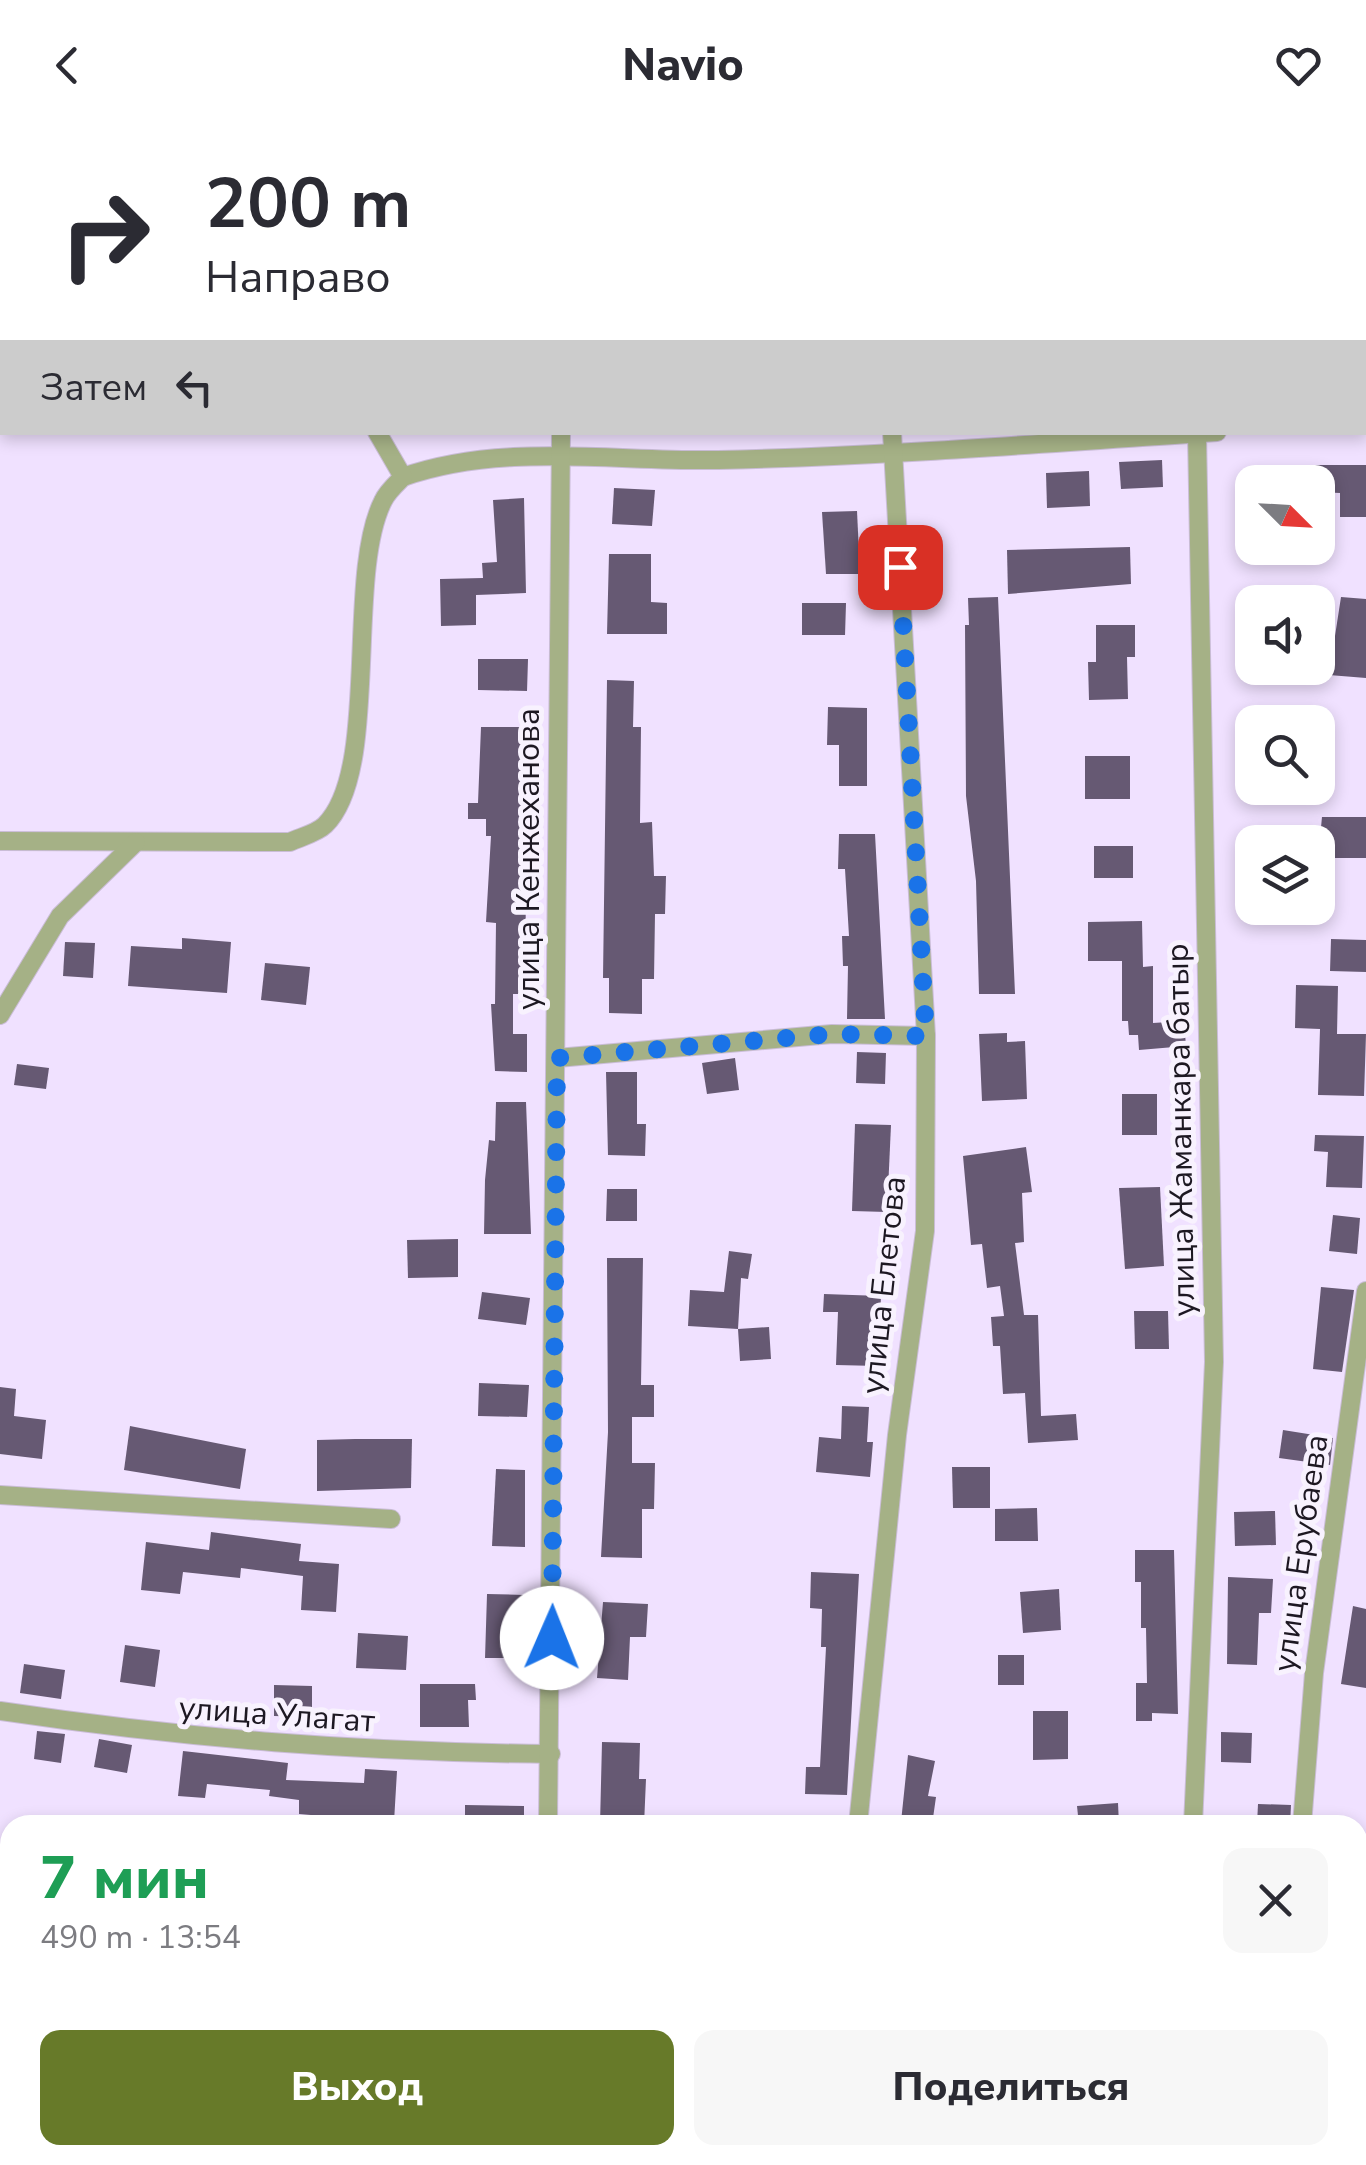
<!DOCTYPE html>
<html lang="ru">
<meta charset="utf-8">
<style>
body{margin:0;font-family:"Nunito Sans",sans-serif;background:#f7f7f7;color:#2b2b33;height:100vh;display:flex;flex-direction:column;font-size:38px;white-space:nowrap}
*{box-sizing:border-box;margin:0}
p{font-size:32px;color:#7c7c81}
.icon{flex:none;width:55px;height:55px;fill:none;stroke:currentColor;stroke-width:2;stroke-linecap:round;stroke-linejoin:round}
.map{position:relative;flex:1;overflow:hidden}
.sheet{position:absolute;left:0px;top:1685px;width:1368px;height:350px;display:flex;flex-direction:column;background:#fff;border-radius:30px 30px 0 0;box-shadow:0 5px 15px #0003}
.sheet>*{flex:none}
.top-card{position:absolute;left:0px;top:0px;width:1368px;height:305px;box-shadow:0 5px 15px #0003;background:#fff;color:#2b2b33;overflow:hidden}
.needle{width:65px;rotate:114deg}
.fabs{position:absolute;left:1235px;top:335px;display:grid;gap:20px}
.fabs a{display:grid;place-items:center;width:100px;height:100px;border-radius:20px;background:#fff;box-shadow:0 5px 15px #0003;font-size:50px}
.pin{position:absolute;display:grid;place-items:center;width:85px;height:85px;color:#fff;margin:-42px;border-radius:20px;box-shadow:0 5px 15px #0006}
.me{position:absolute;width:110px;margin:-55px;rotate:1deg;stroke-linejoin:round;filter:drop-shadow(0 0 8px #0008)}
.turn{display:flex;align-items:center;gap:35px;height:210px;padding:0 40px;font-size:45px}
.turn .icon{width:130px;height:130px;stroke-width:2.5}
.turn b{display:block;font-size:70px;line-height:85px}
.then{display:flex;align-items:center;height:95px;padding:0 40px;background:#0003;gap:20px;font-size:38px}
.round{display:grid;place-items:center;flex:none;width:105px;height:105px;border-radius:20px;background:#f7f7f7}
.overview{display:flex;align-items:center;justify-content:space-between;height:170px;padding:0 40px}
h1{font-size:60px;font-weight:800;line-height:75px;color:#1e9e55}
.primary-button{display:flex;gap:20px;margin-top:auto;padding:20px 40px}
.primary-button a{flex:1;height:115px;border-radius:20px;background:#677a29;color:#fff;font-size:40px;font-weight:800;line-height:115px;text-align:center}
.primary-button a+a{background:#f7f7f7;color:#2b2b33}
header{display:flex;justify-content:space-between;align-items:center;height:130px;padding:0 40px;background:#fff;font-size:45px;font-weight:800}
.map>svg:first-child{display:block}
.building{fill:#665973}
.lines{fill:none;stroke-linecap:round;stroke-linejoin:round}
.minor-casing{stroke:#cabdd7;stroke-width:20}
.minor{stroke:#a5b186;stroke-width:18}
.rail{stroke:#766d80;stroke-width:6;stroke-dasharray:12 12;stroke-linecap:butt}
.route{stroke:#1a73e8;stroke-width:18;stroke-dasharray:0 32.4}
.labels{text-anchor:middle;stroke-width:10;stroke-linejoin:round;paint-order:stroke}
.street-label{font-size:32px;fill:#1d1822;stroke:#f8f2fe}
</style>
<header><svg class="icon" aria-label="back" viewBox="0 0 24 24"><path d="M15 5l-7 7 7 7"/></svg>Navio<svg class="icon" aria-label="heart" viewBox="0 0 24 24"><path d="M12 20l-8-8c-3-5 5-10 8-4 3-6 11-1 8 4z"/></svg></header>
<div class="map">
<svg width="1366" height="2035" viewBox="0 0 1366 2035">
<rect width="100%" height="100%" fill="#f0e1ff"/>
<g class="building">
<path d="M1162,330l1,27 -42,2 -2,-27z"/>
<path d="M1303,335h63v52h-26v-24l-22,-1v-10h-15z"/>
<path d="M1089,341l1,35 -43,2 -1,-35z"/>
<path d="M614,358l41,2 -3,36 -40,-2z"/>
<path d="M524,368l2,95 -50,2v30l-35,1 -1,-47 43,-1 -1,-15 15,-1 -4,-62z"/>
<path d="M857,381l3,63h-34l-4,-62z"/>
<path d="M1130,417l1,37 -123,10 -1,-44z"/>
<path d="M609,424h42v48l16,1v31h-60z"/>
<path d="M998,467l17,397h-36l-3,-113 -10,-85 -1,-171h4l-1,-27z"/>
<path d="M1341,467l25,2v79l-37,-3z"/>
<path d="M802,473h44l-1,32h-43z"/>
<path d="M1096,495h39v32h-8l1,42 -39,1 -1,-38h8z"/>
<path d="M478,529h50l-1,32 -49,-1z"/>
<path d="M607,550l27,1 -1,46h8l-1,96 12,-1 2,54h12l-1,38h-10l-1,65h-12v35l-33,-1v-35h-6z"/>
<path d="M828,577l39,1v78h-28v-41h-12z"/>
<path d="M481,597h44l1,267h-13v40h14v38l-32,-1 -4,-67h4l1,-81 -10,-1 5,-86h-5v-17h-18v-16h10z"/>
<rect x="1085" y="626" width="45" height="43"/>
<path d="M1322,687h44v41h-48z"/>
<path d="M839,704h36l10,185h-38l1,-53h-5l-1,-30h7l-4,-67h-7z"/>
<rect x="1094" y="716" width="39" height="32"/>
<path d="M1142,791l1,46 10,-1v57l31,-2 2,25 -47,4 -1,-15h-9l-1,-14h-6v-60h-34v-39z"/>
<path d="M182,808l49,4 -4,51 -99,-7 3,-40 51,3z"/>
<path d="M1331,809l35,1v32l-36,-1z"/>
<path d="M65,812l30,1 -2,35 -30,-2z"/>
<path d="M265,833l45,4 -4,38 -45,-5z"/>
<path d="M1296,855l42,1 -1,48h29l-2,62 -46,-1 2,-66 -25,-1z"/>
<path d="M1007,903v9l18,-1 2,58 -45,2 -3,-67z"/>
<path d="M857,922l29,1 -1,31 -29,-1z"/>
<path d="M735,928l4,32 -32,4 -5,-31z"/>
<path d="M17,934l32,4 -3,21 -32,-4z"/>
<path d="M606,942h31v52h9l-1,32 -37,-1z"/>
<rect x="1122" y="964" width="35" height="41"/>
<path d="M496,972h30l5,132h-47l1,-54 4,-40 6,1z"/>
<path d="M855,994l36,1 -4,87 -35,-1z"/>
<path d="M1315,1005l49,1 -2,52 -36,-1 2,-35 -14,-1z"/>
<path d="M1026,1017l6,45 -10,1 2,49 -9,1 9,72h14l3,101 35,-2 2,26 -50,3 -3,-50 -22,1 -3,-48h-7l-2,-29 13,-1 -4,-30 -13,2 -5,-44 -11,1 -8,-89z"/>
<path d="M1160,1057l4,79 -39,3 -6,-81z"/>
<path d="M607,1059h30v32h-31z"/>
<path d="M1333,1085l27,3 -3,36 -28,-3z"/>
<path d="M458,1109v38l-50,1 -1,-38z"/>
<path d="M729,1121l23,3 -4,25 -7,-1 -3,51 -50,-3 2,-36 34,2z"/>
<path d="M607,1128h36l-2,127h13v32h-22v46h23l-1,46h-12v49l-41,-1 7,-125z"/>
<path d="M1321,1157l33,3 -12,82 -29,-3z"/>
<path d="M482,1162l48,6 -4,27 -48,-6z"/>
<path d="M824,1164l57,2 -3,70 -42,-1 2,-53h-15z"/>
<path d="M1134,1181h34l1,38h-34z"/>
<path d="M769,1197l2,32 -31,2 -2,-32z"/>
<path d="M479,1253l50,2 -2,32 -49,-1z"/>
<path d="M0,1257l16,2 -2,27 32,4 -4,39 -42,-5z"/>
<path d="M842,1276l27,1 -2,35h6l-3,35 -54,-5 3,-35 22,2z"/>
<path d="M130,1296l116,23 -6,40 -116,-19z"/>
<path d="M1283,1300l50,8 -3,27 -51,-7z"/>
<path d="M355,1309h57l-1,49 -94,3v-51z"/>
<path d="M952,1337h38v41h-37z"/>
<path d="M496,1339l29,1v77l-33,-1z"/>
<path d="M1037,1378l1,33h-43v-32z"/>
<path d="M1275,1381l1,34 -41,1 -1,-34z"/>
<path d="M211,1402l90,12 -2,17 40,3 -3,48 -35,-2 2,-34 -62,-8 -1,10 -57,-6 -3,22 -39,-4 5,-48 63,8z"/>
<path d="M1135,1420h39l4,164 -26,-1v8h-16v-38h11l-1,-55h-5v-46h-6z"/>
<path d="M811,1442l48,2 -12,221 -42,-1 1,-27h14l6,-120h-5l1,-38 -12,-1z"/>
<path d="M1228,1447l45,2 -2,34h-12l-2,52 -30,-1z"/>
<path d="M1059,1459l2,41 -38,3 -3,-41z"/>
<path d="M487,1464l37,1 -2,63h-37z"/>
<path d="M603,1472l45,2 -2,33h-16l-2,43 -31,-2z"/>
<path d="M1353,1476l13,3v79l-25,-4z"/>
<path d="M358,1503l50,3 -2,34 -50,-2z"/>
<path d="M125,1515l35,5 -5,37 -35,-5z"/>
<rect x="998" y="1525" width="26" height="30"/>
<path d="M24,1534l41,6 -4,29 -41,-6z"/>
<path d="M420,1554h55l1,16h-8l1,27h-49z"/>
<path d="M274,1555l38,1v31l-38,-1z"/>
<path d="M1033,1581h35v48l-35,1z"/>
<path d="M37,1601l28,3 -4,29 -27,-4z"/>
<path d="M1221,1602l31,1 -1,30 -30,-1z"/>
<path d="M99,1609l33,6 -5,28 -33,-6z"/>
<path d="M602,1612l38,1 -1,36h7l-2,46h-44z"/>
<path d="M183,1621l105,12 -2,17 78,3 1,-14 32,2 -3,51 -95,-8v-14l-30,-4 1,-6 -63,-6 -2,14 -27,-2z"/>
<path d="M908,1625l27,6 -7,35 8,1 -4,28 -31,-3z"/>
<path d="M1118,1673l1,22h-40l-2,-19z"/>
<path d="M1258,1674l33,1 -1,20h-33z"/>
<path d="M465,1675l59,1v15l-59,-1z"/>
</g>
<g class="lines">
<defs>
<g id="minor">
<path d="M882,0v2"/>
<path d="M1307,0v2"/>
<path d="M568,2v-2"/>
<path d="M1177,2v-2"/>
<path d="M1365,293h1"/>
<path d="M403,347c99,-35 212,-15 315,-17 167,-4 334,-17 499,-28"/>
<path d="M0,711l290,1c11,-5 27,-9 35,-17 56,-55 20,-249 58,-324 4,-9 13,-17 20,-24l-26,-45"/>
<path d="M0,885l60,-99 76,-74"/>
<path d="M557,928l275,-24 94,2"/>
<path d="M0,1365l391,24"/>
<path d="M0,1581c188,28 361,41 551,43"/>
<path d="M548,1695l13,-1393"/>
<path d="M858,1695l39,-390 28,-204 1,-195 -34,-604"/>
<path d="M1193,1695l21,-463 -17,-928"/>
<path d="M1302,1695l12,-152 52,-382"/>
<path d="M0,1874l10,3"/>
<path d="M710,2025l47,10"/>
<path d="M820,2035l1,-10"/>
<path d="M1177,2035l1,-10"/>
<path d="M1267,2035l1,-10"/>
</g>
</defs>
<use href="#minor" class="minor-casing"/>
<use href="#minor" class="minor"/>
<g class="rail">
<path d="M0,1938l10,2"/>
<path d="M0,1971l10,2"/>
<path d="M359,2025l61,10"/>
<path d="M431,2025l49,10"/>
</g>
</g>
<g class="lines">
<path class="route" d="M552,1508l5,-580 275,-24 94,2 -26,-469"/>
</g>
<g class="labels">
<g class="street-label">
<text transform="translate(528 729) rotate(-90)" y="11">улица Кенжеханова</text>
<text transform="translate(1180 1000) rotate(-91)" y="11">улица Жаманкара батыр</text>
<text transform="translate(883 1155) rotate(-84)" y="11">улица Елетова</text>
<text transform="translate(1300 1423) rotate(-82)" y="11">улица Ерубаева</text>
<text transform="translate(277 1584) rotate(4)" y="11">улица Улагат</text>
</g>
</g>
</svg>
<div class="fabs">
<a><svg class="needle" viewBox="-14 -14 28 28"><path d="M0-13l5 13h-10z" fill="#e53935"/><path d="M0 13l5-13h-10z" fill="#7c7c81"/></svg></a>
<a><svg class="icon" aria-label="sound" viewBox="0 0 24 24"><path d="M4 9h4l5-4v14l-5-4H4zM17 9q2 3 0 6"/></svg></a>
<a><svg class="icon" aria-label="search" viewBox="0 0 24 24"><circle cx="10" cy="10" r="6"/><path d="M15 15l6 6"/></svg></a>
<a><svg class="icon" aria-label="layers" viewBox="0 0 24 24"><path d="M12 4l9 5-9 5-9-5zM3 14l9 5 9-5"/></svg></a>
</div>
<div class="pin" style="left:900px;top:437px;background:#d93025"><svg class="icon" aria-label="arrive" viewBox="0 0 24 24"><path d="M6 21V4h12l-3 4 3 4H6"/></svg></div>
<svg class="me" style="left:552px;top:1508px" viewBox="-20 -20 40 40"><circle r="19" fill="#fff"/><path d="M0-13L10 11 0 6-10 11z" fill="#1a73e8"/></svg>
<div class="top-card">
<div class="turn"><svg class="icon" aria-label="right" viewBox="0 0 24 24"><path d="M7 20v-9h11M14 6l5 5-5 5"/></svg><div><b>200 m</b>Направо</div></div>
<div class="then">Затем<svg class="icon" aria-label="left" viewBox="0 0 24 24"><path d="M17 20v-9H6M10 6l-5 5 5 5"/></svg></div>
</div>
<section class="sheet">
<div class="overview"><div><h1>7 мин</h1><p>490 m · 13:54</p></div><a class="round"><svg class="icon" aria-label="close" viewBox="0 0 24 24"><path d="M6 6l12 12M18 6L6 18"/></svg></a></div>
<div class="primary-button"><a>Выход</a><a>Поделиться</a></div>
</section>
</div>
